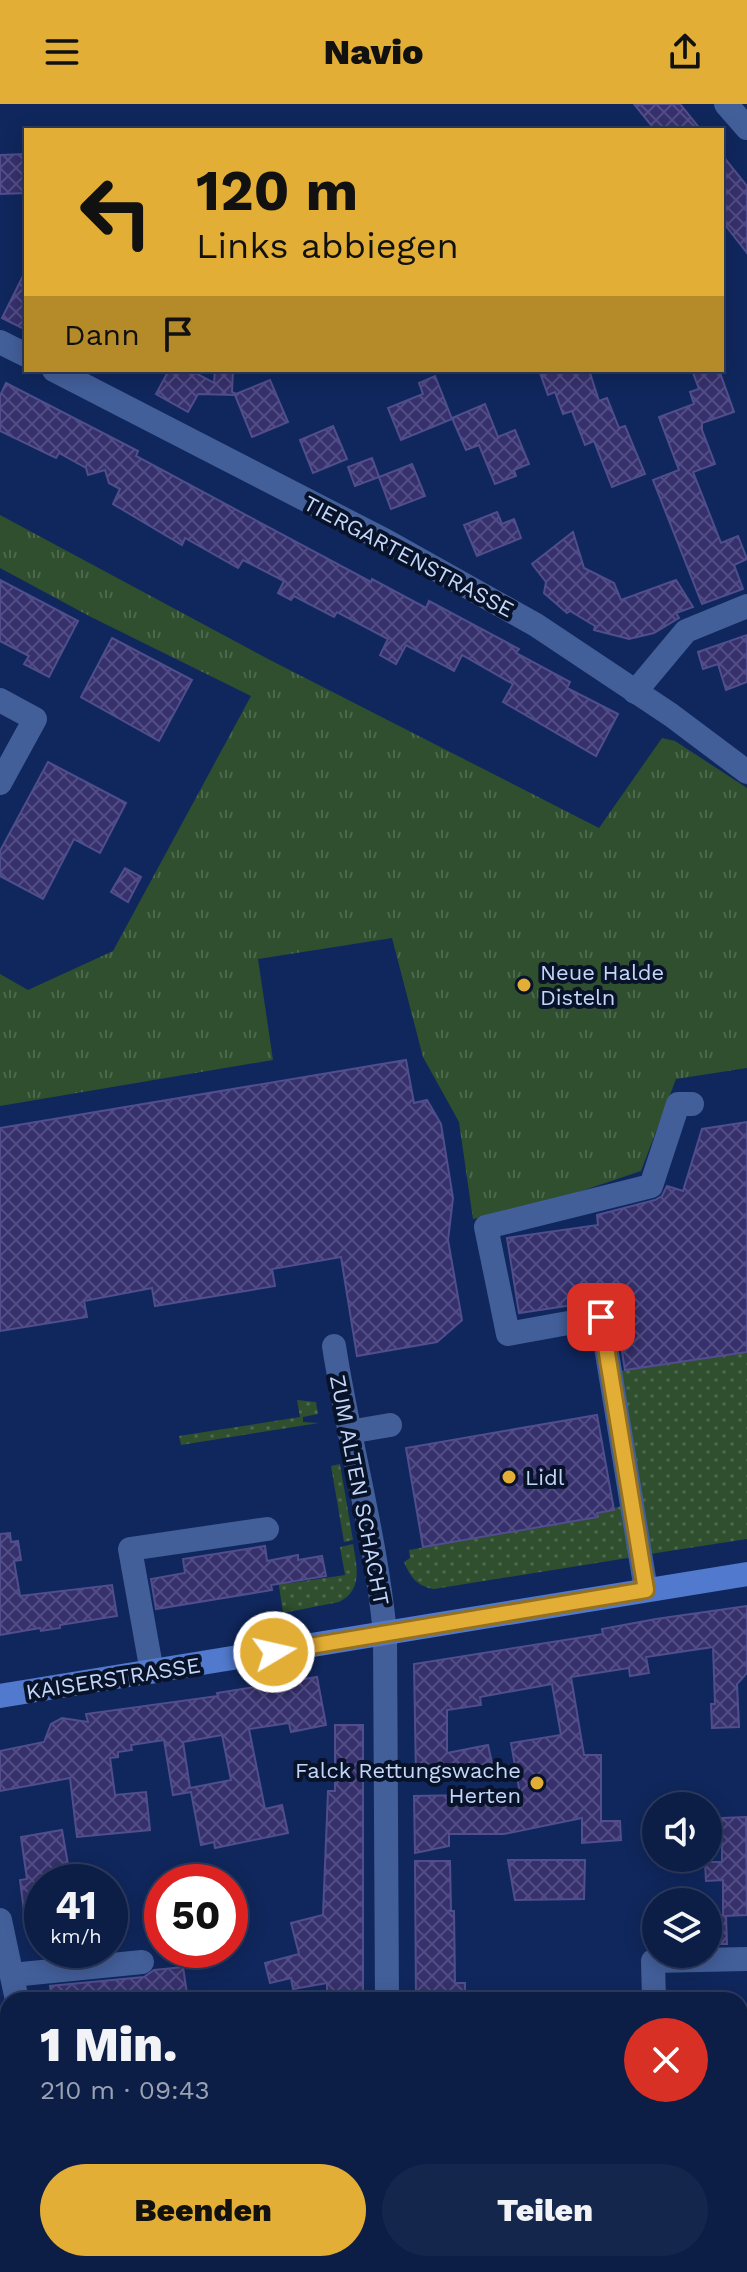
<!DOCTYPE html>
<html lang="de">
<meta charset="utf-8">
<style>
body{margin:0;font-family:"Work Sans",sans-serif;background:#15264d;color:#f1f3f6;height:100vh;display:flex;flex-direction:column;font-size:30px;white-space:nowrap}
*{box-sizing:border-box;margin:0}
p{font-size:26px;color:#9aa2b3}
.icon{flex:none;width:44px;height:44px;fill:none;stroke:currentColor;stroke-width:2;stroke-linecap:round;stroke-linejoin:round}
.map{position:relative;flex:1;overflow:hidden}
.drawer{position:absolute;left:0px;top:1888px;width:748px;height:280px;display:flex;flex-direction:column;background:#0c1d46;border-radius:24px 24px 0 0;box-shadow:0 4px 20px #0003,0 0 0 2px #2c3b5f}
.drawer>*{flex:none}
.top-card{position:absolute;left:24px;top:24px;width:700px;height:244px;border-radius:0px;box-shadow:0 4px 20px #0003,0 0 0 2px #2c3b5f;background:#e3ae35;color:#111;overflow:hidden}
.fabs{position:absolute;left:642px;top:1688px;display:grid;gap:16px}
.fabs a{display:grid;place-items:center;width:80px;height:80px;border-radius:50%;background:#0c1d46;box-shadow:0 4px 20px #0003,0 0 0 2px #2c3b5f;font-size:40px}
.speed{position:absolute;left:24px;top:1760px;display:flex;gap:16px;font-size:40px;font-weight:700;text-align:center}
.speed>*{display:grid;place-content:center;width:104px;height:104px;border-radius:50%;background:#0c1d46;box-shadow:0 4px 20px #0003,0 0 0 2px #2c3b5f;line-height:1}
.speed small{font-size:20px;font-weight:400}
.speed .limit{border:12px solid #d22;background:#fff;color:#111}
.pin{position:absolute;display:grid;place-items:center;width:68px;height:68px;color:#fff;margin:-34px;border-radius:16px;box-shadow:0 4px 12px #0006}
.me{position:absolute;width:88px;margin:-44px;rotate:81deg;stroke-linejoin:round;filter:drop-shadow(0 0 6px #0008)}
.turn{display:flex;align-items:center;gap:28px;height:168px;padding:0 40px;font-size:36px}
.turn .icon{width:104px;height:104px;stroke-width:2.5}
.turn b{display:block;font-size:56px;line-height:68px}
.then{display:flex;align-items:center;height:76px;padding:0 40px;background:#0003;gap:16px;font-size:30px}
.round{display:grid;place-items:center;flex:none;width:84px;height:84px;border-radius:42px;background:#15264d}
.overview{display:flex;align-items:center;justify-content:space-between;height:136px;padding:0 40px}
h1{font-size:48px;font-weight:800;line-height:60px}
.cta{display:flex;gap:16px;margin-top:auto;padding:16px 40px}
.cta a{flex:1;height:92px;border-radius:48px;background:#e3ae35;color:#111;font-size:32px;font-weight:800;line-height:92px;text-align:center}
.cta a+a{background:#15264d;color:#f1f3f6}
header{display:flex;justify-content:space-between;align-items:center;height:104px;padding:0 40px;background:#e3ae35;color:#111;font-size:36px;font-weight:800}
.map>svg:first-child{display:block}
.grass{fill:url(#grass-dots)}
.park{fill:url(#park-tufts)}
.building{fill:url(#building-cross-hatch);stroke:#514e8d;stroke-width:2;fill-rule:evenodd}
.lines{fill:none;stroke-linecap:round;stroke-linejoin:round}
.minor{stroke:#435f9a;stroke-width:24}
.major{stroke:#5179cd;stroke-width:24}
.route-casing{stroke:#947122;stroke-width:20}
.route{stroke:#e3ae35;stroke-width:14}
.poi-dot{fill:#e3ae35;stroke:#08132a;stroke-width:3}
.labels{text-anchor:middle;stroke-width:8;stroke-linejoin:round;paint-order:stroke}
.street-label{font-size:22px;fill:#c5d7f9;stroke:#08132a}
.poi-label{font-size:22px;fill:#c5d7f9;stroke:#08132a;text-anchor:start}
</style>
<header><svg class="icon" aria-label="menu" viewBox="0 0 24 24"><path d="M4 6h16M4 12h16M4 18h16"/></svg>Navio<svg class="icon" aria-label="share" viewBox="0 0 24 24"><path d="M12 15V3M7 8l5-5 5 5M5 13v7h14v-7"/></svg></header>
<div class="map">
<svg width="747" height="2168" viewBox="0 0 747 2168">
<defs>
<pattern id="grass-dots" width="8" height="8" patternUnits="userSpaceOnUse" patternTransform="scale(2)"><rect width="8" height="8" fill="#2f4f2e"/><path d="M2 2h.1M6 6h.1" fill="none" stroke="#4c684d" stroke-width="1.8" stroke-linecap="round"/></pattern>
<pattern id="park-tufts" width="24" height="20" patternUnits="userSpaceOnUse" patternTransform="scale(2)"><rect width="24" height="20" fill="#2f4f2e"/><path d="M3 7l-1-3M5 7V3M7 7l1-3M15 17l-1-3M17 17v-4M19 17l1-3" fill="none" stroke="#4c684d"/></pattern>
<pattern id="building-cross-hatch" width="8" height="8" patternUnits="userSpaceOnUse" patternTransform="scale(2)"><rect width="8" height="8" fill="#36306d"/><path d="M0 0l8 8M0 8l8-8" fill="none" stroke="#524d83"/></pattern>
</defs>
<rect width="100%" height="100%" fill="#10275d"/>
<g class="grass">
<path d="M747,1248v187l-97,15 -31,-183z"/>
<path d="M297,1296l19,2 2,12 -15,3v5l16,1 -138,22 -2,-9 121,-19z"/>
<path d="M340,1360l13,76 -9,2 -13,-76z"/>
<path d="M625,1401l9,52 -200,32c-17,-3 -23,-11 -30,-27l6,-4 -1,-8 189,-33 -1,-4z"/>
<path d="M353,1440c4,23 10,46 -14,58l-56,11 -8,-54 11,-1 5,25 54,-8 -5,-28z"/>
</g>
<path class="park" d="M0,411l270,145 329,168 63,-90 13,3 72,47v280l-71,11 -35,92 -104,35 -64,13 -14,-97 -36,-65 -31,-119 -134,21 15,101 -273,46v-132l28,16 85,-39 138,-255 -160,-79 -91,-49z"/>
<g class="building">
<path d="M634,0h46l21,26h-46z"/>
<path d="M26,50v39l-26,1v-39z"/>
<path d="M722,51l25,31v67l-25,-32z"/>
<path d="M26,166v60l-24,-12z"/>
<path d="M169,266h21l24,13 1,-13h18l-1,22 4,2 34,-14 18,42 -36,15 -17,-42 -37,-1 -10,18 -32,-18z"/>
<path d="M539,266h50l10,31 8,-3 12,30 6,-2 20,48 -33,13 -18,-46 -9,4 -13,-34 -9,3 -8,-22 -7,3z"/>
<path d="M692,266h27l15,42 -32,11v7l13,34 -22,8 28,71 17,-7 9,23 -13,6 9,24 -41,15 -49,-124 26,-10 -20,-53 35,-13 -4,-12 9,-3z"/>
<path d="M435,272l17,43 -51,21 -13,-32 35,-14 -4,-11z"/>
<path d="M6,279l132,68 -2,5 235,126 1,-3 54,29 3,-7 90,48 -3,4 54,29 -3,6 51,26 -22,42 -93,-54 10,-18 -51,-29 -8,16 -48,-26 -10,19 -16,-9 8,-16 -51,-27 -3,5 -40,-21 -3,4 -13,-7 6,-12 -41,-21 -5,8 -53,-30 -3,7 -69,-41 7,-15 -11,-6 -4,-13 -17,5 -2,-7 -27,-15 -3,5 -56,-27v-35z"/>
<path d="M485,300l13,33 17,-7 14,34 -15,6 2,6 -21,8 -16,-39 -13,5 -14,-32z"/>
<path d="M333,322l14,33 -34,14 -13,-33z"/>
<path d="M372,354l7,19 -24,9 -7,-19z"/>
<path d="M412,360l13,32 -34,13 -12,-32z"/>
<path d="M497,408l5,12 12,-5 7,19 -44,18 -13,-31z"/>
<path d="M573,428l11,36 30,15 7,17 55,-20 17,27 -17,6 3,5 -25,15 -25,6 -35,-9 1,-4 -25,-15 -3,2 -23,-20 2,-11 -14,-18z"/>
<path d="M0,476l78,41 -29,56 -25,-13 5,-8 -29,-15z"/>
<path d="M747,531v47l-21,8 -8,-26 -15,5 -5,-17z"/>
<path d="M112,534l80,42 -33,61 -78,-44z"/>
<path d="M48,658l78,41 -26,50 -26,-14 -31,60 -43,-23v-25z"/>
<path d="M125,764l16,9 -13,25 -17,-10z"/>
<path d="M406,956l8,43 13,-3 14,24 12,74 -5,42 14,80 -25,22 -80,14 -16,-99 -69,12 3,17 -120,20 -3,-18 -68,13 3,16 -87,14v-203z"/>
<path d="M747,1018v230l-122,18 -9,-55 -9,-15 -88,13 -12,-75 91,-13 -1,-10 58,-15 7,-4 5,-10 16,5 19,-62z"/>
<path d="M597,1311l17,95 -17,3 1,4 -175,30 -17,-99z"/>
<path d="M10,1429l1,9 7,-1 3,19 -7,1 6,35 92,-11 5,31 -57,9v3l-19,3 -1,-3 -40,7v-101z"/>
<path d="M265,1442l2,15 31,-6v5l24,-4 4,20 -55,9 1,5 -116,19 -5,-30 34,-6 -2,-14z"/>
<path d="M747,1502v67l-10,11 2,43 -27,1 -1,-24h4l-2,-57 -67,10 3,16 -19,3 -1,-8 -58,9 13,78h17v66h19l1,19 -39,3v-25l-78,16h-55v12l-34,7 -1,-57 106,-2 -9,-51 50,-8 -9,-51 -72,13 1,8 -34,5v43l41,-8 4,18 -76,13 -2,-112 189,-30 -1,-5 54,-10z"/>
<path d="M317,1573l9,48 -35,7 -2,-9 -40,6 16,80 17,-4 6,28 -73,15 -1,-6 -13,3 -10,-53 -18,3 -9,-55 -33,5 1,5 -14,2v5l-8,1 5,37 31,-3 4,38 -73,7 -7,-59 -70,13v-40l44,-9 7,-18 11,-6 26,4 -2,-8 132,-18 -1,-3zM222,1631l9,45 -41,8 -7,-46z"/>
<path d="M335,1621h28v275h-36v-17l-34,6 -2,-11 -21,5 -5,-20 34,-9 -8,-31 32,-8 5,-124h7z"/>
<path d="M746,1713l1,98 -21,1 1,28h-19v-29h15v-35l-17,1 -1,-19h17v-44z"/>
<path d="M62,1726l9,52h-29v35l-17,2 -5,-39 7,-1 -6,-42z"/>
<path d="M508,1756h77l-1,39 -69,1z"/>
<path d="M415,1757h35l1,50h3l1,72h10v17h-49z"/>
<path d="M183,1863l5,33h-136l-2,-14 94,-9 10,-7z"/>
</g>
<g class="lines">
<g class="minor">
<path d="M726,0l21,24"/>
<path d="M0,238l26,13"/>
<path d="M54,266l332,171 150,84 135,90 76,57"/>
<path d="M635,588l51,-61 61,-25"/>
<path d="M0,596l35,19 -35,64"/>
<path d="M334,1242c15,97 42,191 51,288l2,366"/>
<path d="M349,1328l41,-7"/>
<path d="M646,1486l-45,-273 -93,17 -22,-107 165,-41 27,-82h14"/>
<path d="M152,1568l-22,-123 137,-20"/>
<path d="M0,1816l17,80"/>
<path d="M12,1871l130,-13"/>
<path d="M654,1896l-1,-39 94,-2"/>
<path d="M740,1943l7,-1"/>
<path d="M0,2028l8,-2"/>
<path d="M387,2168v-8"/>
</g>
<path class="major" d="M0,1592l747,-122"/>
</g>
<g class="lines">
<defs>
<path id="route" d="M274,1548l372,-62 -45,-273"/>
</defs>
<use href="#route" class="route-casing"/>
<use href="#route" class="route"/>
</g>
<g class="poi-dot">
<circle cx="524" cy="881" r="8"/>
<circle cx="509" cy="1373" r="8"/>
<circle cx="537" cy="1679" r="8"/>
</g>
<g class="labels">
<g class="street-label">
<text transform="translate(409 452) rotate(28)" y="8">TIERGARTENSTRASSE</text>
<text transform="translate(360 1386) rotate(79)" y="8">ZUM ALTEN SCHACHT</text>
<text transform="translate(113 1574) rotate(-9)" y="8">KAISERSTRASSE</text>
</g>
<g class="poi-label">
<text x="540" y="876">Neue Halde<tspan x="540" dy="25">Disteln</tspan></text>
<text x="525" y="1381">Lidl</text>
<text x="521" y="1674" text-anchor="end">Falck Rettungswache<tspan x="521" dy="25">Herten</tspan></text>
</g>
</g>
</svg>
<div class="fabs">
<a><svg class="icon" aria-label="sound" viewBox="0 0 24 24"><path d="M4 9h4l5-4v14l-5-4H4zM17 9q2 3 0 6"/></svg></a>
<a><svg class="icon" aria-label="layers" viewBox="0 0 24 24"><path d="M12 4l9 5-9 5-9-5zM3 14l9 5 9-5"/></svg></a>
</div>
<div class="speed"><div>41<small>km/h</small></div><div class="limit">50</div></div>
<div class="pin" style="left:601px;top:1213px;background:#d93025"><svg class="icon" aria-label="arrive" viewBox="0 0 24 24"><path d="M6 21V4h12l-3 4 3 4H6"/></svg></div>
<svg class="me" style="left:274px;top:1548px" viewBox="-20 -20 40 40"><circle r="17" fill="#e3ae35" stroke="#fff" stroke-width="3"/><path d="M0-11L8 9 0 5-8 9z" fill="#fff"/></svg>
<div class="top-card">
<div class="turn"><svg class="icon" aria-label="left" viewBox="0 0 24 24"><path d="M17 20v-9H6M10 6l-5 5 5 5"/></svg><div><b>120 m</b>Links abbiegen</div></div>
<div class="then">Dann<svg class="icon" aria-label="arrive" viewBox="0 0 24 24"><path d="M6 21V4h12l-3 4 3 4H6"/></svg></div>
</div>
<section class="drawer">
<div class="overview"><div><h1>1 Min.</h1><p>210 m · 09:43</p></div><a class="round" style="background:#d93025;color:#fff"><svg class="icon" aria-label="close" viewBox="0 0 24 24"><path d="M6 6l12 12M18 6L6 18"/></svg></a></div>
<div class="cta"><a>Beenden</a><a>Teilen</a></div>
</section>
</div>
